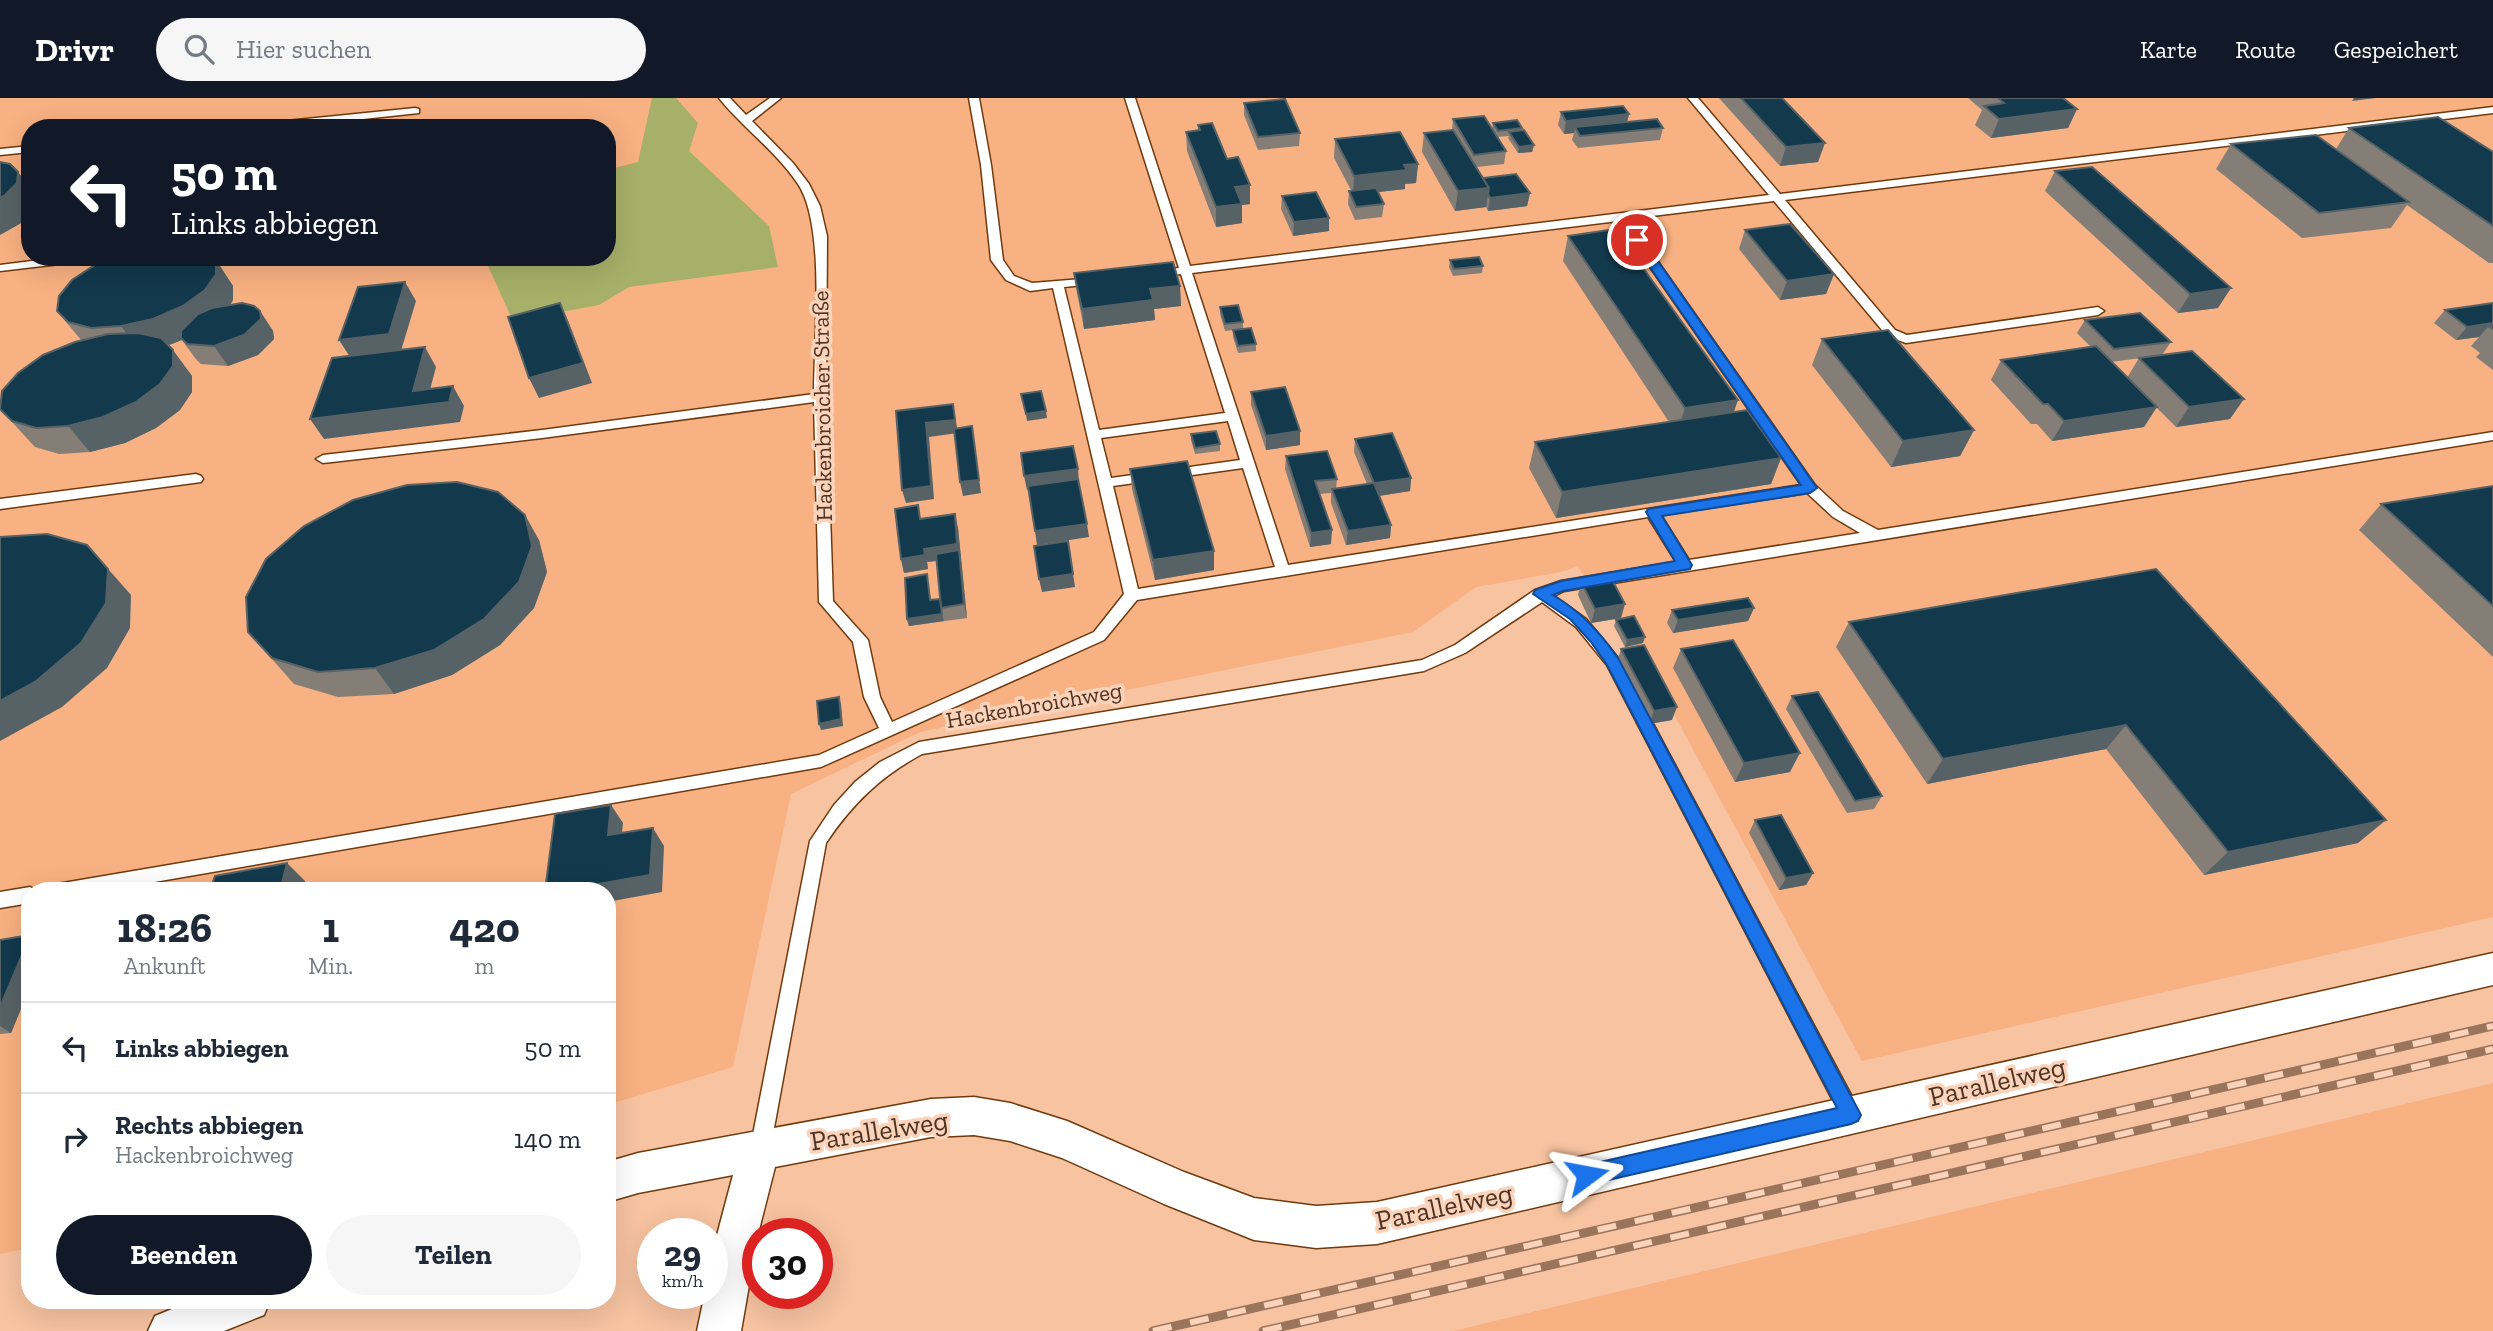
<!DOCTYPE html>
<html lang="de">
<meta charset="utf-8">
<style>
body{margin:0;font-family:"Zilla Slab",serif;background:#f6f6f7;color:#1f2937;height:100vh;display:flex;flex-direction:column;font-size:26px;white-space:nowrap}
*{box-sizing:border-box;margin:0}
p{font-size:23px;color:#747a83}
.icon{flex:none;width:38px;height:38px;fill:none;stroke:currentColor;stroke-width:2;stroke-linecap:round;stroke-linejoin:round}
.map{position:relative;flex:1;overflow:hidden}
.side{position:absolute;left:21px;top:784px;width:595px;height:427px;display:flex;flex-direction:column;background:#fff;border-radius:28px;box-shadow:0 7px 28px #0002}
.side>*{flex:none}
.hud{position:absolute;left:21px;top:21px;width:595px;height:147px;border-radius:28px;box-shadow:0 7px 28px #0002;background:#111827;color:#fff;overflow:hidden}
.speed{position:absolute;left:637px;top:1120px;display:flex;gap:14px;font-size:35px;font-weight:700;text-align:center}
.speed>*{display:grid;place-content:center;width:91px;height:91px;border-radius:50%;background:#fff;box-shadow:0 7px 28px #0002;line-height:1}
.speed small{font-size:18px;font-weight:400}
.speed .limit{border:10px solid #d22;background:#fff;color:#111}
.pin{position:absolute;display:grid;place-items:center;width:60px;height:60px;color:#fff;margin:-30px;border:4px solid #fff;border-radius:50%;box-shadow:0 2px 7px #0007}
.me{position:absolute;width:77px;margin:-38px;rotate:77deg;stroke-linejoin:round;filter:drop-shadow(0 0 5px #0008)}
.turn{display:flex;align-items:center;gap:24px;height:147px;padding:0 35px;font-size:32px}
.turn .icon{width:91px;height:91px;stroke-width:2.5}
.turn b{display:block;font-size:49px;line-height:60px}
.eta{display:flex;justify-content:space-evenly;align-items:center;height:119px;text-align:center}
.eta b{font-size:42px;font-weight:700;line-height:49px}
.button{display:flex;gap:14px;margin-top:auto;padding:14px 35px}
.button a{flex:1;height:80px;border-radius:42px;background:#111827;color:#fff;font-size:28px;font-weight:700;line-height:80px;text-align:center}
.button a+a{background:#f6f6f7;color:#1f2937}
ul{padding:0;list-style:none}
li{display:flex;align-items:center;gap:21px;height:91px;padding:0 35px;border-top:2px solid #e0e1e3}
li div{flex:1}
li b{display:block;font-size:26px}
li em{font-style:normal}
header{display:flex;align-items:center;gap:42px;box-sizing:border-box;height:98px;padding:0 35px;background:#111827;color:#fff}
header strong{font-size:33px}
nav{display:flex;gap:38px;margin-inline-start:auto;font-size:24px}
.search{width:490px;height:63px;background:#f6f6f7;display:flex;align-items:center;gap:18px;box-sizing:border-box;padding:0 24px;border-radius:38px;color:#747a83;font-size:26px}
.map>svg:first-child{display:block}
.built{fill:#f8b182;fill-rule:evenodd}
.green{fill:#a7b068}
.lines{fill:none;stroke-linecap:round;stroke-linejoin:round}
.lane-casing{stroke:#703a0d;stroke-width:3}
.street-casing{stroke:#703a0d;stroke-width:3}
.lane{fill:#fff;fill-rule:evenodd}
.street{fill:#fff;fill-rule:evenodd}
.rail-casing{stroke:#9a745b;stroke-width:9}
.rail{stroke:#fbd3ba;stroke-width:6;stroke-dasharray:19;stroke-linecap:butt}
.wall{fill:#857e77;fill-rule:evenodd}
.shaded-wall{fill:#576266}
.building{fill:#13394d;stroke:#576266;stroke-width:2}
.route{fill:#1a73e8;stroke:#114b97;stroke-width:2}
.labels{text-anchor:middle;stroke-width:7;stroke-linejoin:round;paint-order:stroke}
.street-label{font-size:23px;fill:#4d3322;stroke:#fbd3ba}
.near-street-label{font-size:28px;fill:#4d3322;stroke:#fbd3ba}
</style>
<header>
<strong>Drivr</strong>
<div class="search"><svg class="icon" aria-label="search" viewBox="0 0 24 24"><circle cx="10" cy="10" r="6"/><path d="M15 15l6 6"/></svg>Hier suchen</div>
<nav><a>Karte</a><a>Route</a><a>Gespeichert</a></nav>
</header>
<div class="map">
<svg width="2493" height="1233" viewBox="0 0 2493 1233">
<rect width="100%" height="100%" fill="#f7c3a1"/>
<g class="built">
<path d="M0,0h2493v819l-631,144 -255,-470 -20,-9 -9,-16 -17,6 -85,15 -63,45 -493,100 -129,62 -58,273 -126,38v-214h-577v357l-30,6zM30,30h577v129h-577z"/>
<path d="M2493,985v248h-1040z"/>
</g>
<path class="green" d="M652,0h24l22,25 -9,28 80,75 9,41 -149,20 -30,18 -86,16 -29,-64h123v-87l31,-8z"/>
<g class="lines">
<defs>
<g id="lane">
<path d="M719,0h11l16,17 24,-17h11l-29,23 41,42 16,21 11,22 7,30 -1,161 7,204 35,39 12,57 12,25 202,-90 30,-38 -71,-306 -23,3 -24,-11 -15,-20 -10,-95 -12,-67h10l12,67 12,95 11,16 18,7 62,-5 6,3 -6,3 -30,3 35,143 126,-17 -44,-139 -26,3 -6,-3 6,-3 24,-3 -54,-170h10l55,168 579,-71 -81,-97h10l82,96 713,-87v6l-708,87 110,130 12,5 191,-28 6,4 -6,4 -192,28 -19,-7 -113,-135 -146,18 187,266 28,26 35,19 615,-98v8l-929,151 -10,5 32,23 32,39 240,450 3,7 -3,7 -7,2 -7,-2 -237,-457 -31,-38 -34,-25 -77,51 -41,18 -502,83c-41,22 -70,50 -96,89l-56,307 -3,7 -7,3 -7,-3 -3,-7 60,-309 24,-36 21,-23 25,-20 39,-20 503,-82 33,-15 80,-55 26,-9 115,-19 -28,-45 -511,83 -33,40 -283,127 -719,124h-54l3,-5 6,-2 762,-129 60,-27 -15,-31 -11,-55 -34,-40 -5,-200 -272,36 -219,25 -7,-4 7,-4 219,-25 272,-36c0,-53 12,-168 -16,-210 -22,-33 -55,-56 -79,-86zM1618,123l183,264 -513,80 -96,-292zM1228,323l12,39 -129,18 -10,-40zM1243,370l32,99 -137,22 -25,-103zM1807,395l26,24 27,16 -171,27 -28,-45z"/>
<path d="M415,10l4,1v4l-140,15h-38l5,-3z"/>
<path d="M30,48v6l-30,3v-6z"/>
<path d="M63,159h37l-6,3 -94,11v-6z"/>
<path d="M196,376l5,2 2,3 -2,3 -201,27v-10z"/>
<path d="M30,789l7,4h-7v12l-30,5v-16z"/>
</g>
<g id="street">
<path d="M2493,855v32l-1116,259 -61,4 -62,-8 -90,-36 -102,-46 -52,-17 -36,-6 -43,2 -156,30 -17,67 -17,97h-44l8,-38h7v-39l21,-79 -95,18 -31,9v-40l31,-9 293,-54 43,-2 36,6 57,18 117,51 70,26 62,8 61,-4z"/>
<path d="M194,1202h76l-6,15 -40,16h-76l7,-15z"/>
</g>
</defs>
<use href="#lane" class="lane-casing"/>
<use href="#street" class="street-casing"/>
<use href="#lane" class="lane"/>
<use href="#street" class="street"/>
<defs>
<g id="rail">
<path d="M1153,1233l1340,-305"/>
<path d="M1263,1233l1230,-282"/>
</g>
</defs>
<use href="#rail" class="rail-casing"/>
<use href="#rail" class="rail"/>
</g>
<g class="wall">
<path d="M1719,0h63l36,64 -38,4z"/>
<path d="M1968,0h95l14,11 -9,19 -77,10 -16,-13 7,-15z"/>
<path d="M1244,5l56,30 -1,13 -41,4 -14,-35z"/>
<path d="M1561,14l68,2 -2,8 36,6 -3,12 -82,8 -6,-8 2,-7 -10,1 -6,-9z"/>
<path d="M1453,21l39,10 1,-6 29,5v2l12,15 -2,7 -14,1 -10,-15 1,-2 -12,1 9,14 -2,13 -28,3 7,11 47,15 -3,13 -39,5 -2,-4 -31,4 -33,-59 2,-19 28,-3z"/>
<path d="M1198,27l52,60v19l-8,1v18l-26,4 -29,-76 -1,-19 12,-2z"/>
<path d="M2349,30l144,24v111h-4l-82,-58 -16,23 -89,10 -86,-69 15,-25 105,5z"/>
<path d="M1335,41l83,25 -2,19 -11,1v5l-27,3 6,12 -2,13 -27,3 -7,-16 1,-13 2,-1 -17,-32z"/>
<path d="M2055,73l163,137 -40,5 -133,-122z"/>
<path d="M1282,98l47,22v13l-36,5 -12,-27z"/>
<path d="M1745,132l89,44 -8,20 -46,6 -41,-51z"/>
<path d="M1568,138l170,164 -5,12 48,46 -10,26 -215,34 -27,-50 6,-26 134,-20 -106,-161z"/>
<path d="M216,162l17,26v14l-3,5 30,6 13,20 1,8 -16,16 -30,11 -27,-2 -6,-6 -13,-18 -14,5 24,31v16l-12,18 -24,18 -31,15 -35,9 -31,2 -24,-7 -35,-38 81,-69 -24,-29z"/>
<path d="M1450,162l33,6 -1,7 -29,3 -4,-9z"/>
<path d="M1074,175l106,13 1,20 -27,3 1,11 -71,9 -7,-36z"/>
<path d="M2493,205v67l-17,-13 4,-4 -9,-7 8,-9 -23,3 -22,-17 11,-13z"/>
<path d="M1220,209l23,15v7l-18,2 -5,-17z"/>
<path d="M2085,222l86,22 -9,13 68,64 -54,8 -20,-20 -12,20 -92,14 -15,-17h-6l-40,-44 10,-20 90,-13 -14,-14zM2156,258l-17,2 -12,20 -16,-16z"/>
<path d="M1233,232l23,14v7l-18,2 -5,-16z"/>
<path d="M1822,241l152,91 -14,26 -69,11 -79,-102z"/>
<path d="M1251,294l49,39v14l-34,5 -15,-45z"/>
<path d="M1191,336l29,10v7l-25,3 -4,-14z"/>
<path d="M1355,341l56,39 -1,13 -31,5 12,29 -1,13 -44,7 -15,-42v-10l-12,1 12,50 -21,3 -25,-78 1,-13 51,23 -1,10 31,-5 -13,-32z"/>
<path d="M1130,371l84,101 -59,10 -23,-91z"/>
<path d="M2493,388v171l-134,-127 22,-26z"/>
<path d="M922,421l36,9 9,90 -58,8 -2,-7 20,-45 4,26 9,-1 -3,-38 -10,1 1,7 -24,4 -3,-14z"/>
<path d="M539,442l8,32 -13,36 -34,37 -48,30 -58,19 -56,3 -44,-13 -46,-52z"/>
<path d="M2156,471l202,274 -154,32 -98,-126 -179,35 -91,-137 13,-25z"/>
<path d="M1581,484l40,36 -30,5 -13,-28z"/>
<path d="M1754,510l-6,13 -75,12 -6,-10 5,-13z"/>
<path d="M1616,522l27,23 -18,4 -11,-21z"/>
<path d="M1621,551l51,71 -23,4 -32,-62z"/>
<path d="M1681,551l109,123 -55,10 -62,-114z"/>
<path d="M1792,598l90,100 -8,13 -27,4 -61,-104z"/>
<path d="M1755,722l58,53 -7,12 -27,5 -30,-57z"/>
<path d="M30,837v52l-19,46 -11,1v-94z"/>
</g>
<g class="shaded-wall">
<path d="M2354,0h22l-24,3z"/>
<path d="M2077,11l-9,19 -77,10 8,-19z"/>
<path d="M1629,16l-3,13h-51l-1,6 -10,1 2,-13z"/>
<path d="M1825,45l-7,19 -38,4 6,-19z"/>
<path d="M1534,47l-2,7 -14,1 1,-6z"/>
<path d="M1418,66l-2,19 -11,1v5l-52,6 1,-19 50,-11z"/>
<path d="M18,74l12,15v28l-5,6 -25,14v-37z"/>
<path d="M1250,87v19l-8,1v18l-26,4v-20l19,-20z"/>
<path d="M1489,90l-3,19 -31,4 3,-20z"/>
<path d="M1530,95l-3,13 -39,5 2,-13z"/>
<path d="M1329,120v13l-36,5 1,-14z"/>
<path d="M216,162l17,26v14l-10,16 -22,16 -29,12 -31,8 -20,-26z"/>
<path d="M1834,176l-8,20 -46,6 7,-19z"/>
<path d="M405,184l11,19 -16,53 -48,6 -13,-20z"/>
<path d="M1180,188l1,20 -27,3 1,11 -71,9 -2,-20 68,-20z"/>
<path d="M2231,190l-13,20 -40,5 12,-19z"/>
<path d="M560,205l9,20 23,60 -53,15 -10,-20z"/>
<path d="M260,213l13,20 1,8 -16,16 -30,11 -14,-20z"/>
<path d="M2493,225v7l-5,-3 -9,10 -23,3 11,-13z"/>
<path d="M425,249l11,20 -10,38 27,-19 11,20 -4,16 -136,17 -14,-20 103,-28z"/>
<path d="M173,252l19,26v16l-12,18 -24,18 -31,15 -35,9 -22,-26z"/>
<path d="M2244,301l-14,20 -54,8 13,-20z"/>
<path d="M1738,302l-9,26 -53,8 9,-26z"/>
<path d="M953,306l5,29 -29,4 5,62 -28,4 -4,-13 24,-67z"/>
<path d="M2157,309l-13,20 -92,14 12,-20z"/>
<path d="M1046,313l1,7 -20,3 -1,-7z"/>
<path d="M972,328l9,67 -18,3 -3,-14z"/>
<path d="M1974,332l-14,26 -69,11 12,-26z"/>
<path d="M1300,333v14l-34,5v-14z"/>
<path d="M1781,360l-10,26 -215,34 6,-26z"/>
<path d="M1078,371l1,13 -52,8 -3,-14z"/>
<path d="M1411,380l-1,13 -38,6 2,-14z"/>
<path d="M955,416l3,14 9,90 -3,-14 -5,-46 -32,4 1,7 -24,4 -3,-14 23,-10z"/>
<path d="M525,417l14,25 8,32 -13,36 -34,37 -48,30 -58,19 -19,-26z"/>
<path d="M1087,426l2,13 -52,8 -2,-14z"/>
<path d="M1391,427l-1,13 -44,7 2,-14z"/>
<path d="M1332,432l-1,14 -21,3 1,-14z"/>
<path d="M87,447l44,50 -1,33 -23,40 -45,39 -62,34v-40z"/>
<path d="M1214,453v19l-59,10 -2,-20z"/>
<path d="M1073,476l2,13 -33,5 -3,-13z"/>
<path d="M1625,506l-4,14 -30,5 4,-14z"/>
<path d="M1754,510l-6,13 -75,12 5,-13z"/>
<path d="M942,516l2,7 -35,5 -2,-7z"/>
<path d="M1645,539l-2,6 -18,4 2,-7z"/>
<path d="M839,599l2,7 2,22 -22,4 -2,-6z"/>
<path d="M1677,609l-5,13 -23,4 5,-13z"/>
<path d="M2126,627l-20,24 -179,35 16,-25z"/>
<path d="M1800,655l-10,19 -55,10 9,-19z"/>
<path d="M611,707l12,18 -3,30 -12,-18z"/>
<path d="M2386,722l-28,23 -154,32 24,-23z"/>
<path d="M653,730l11,18 -2,46 -55,10v-11h-49z"/>
<path d="M287,765l18,18 -2,10h-23z"/>
<path d="M1813,775l-7,12 -27,5 7,-12z"/>
<path d="M30,838v51l-19,46 -11,-7v-19z"/>
</g>
<g class="building">
<path d="M1741,0h41l43,45 -39,4z"/>
<path d="M1998,0h65l14,11 -78,10 -15,-13 20,-3z"/>
<path d="M1285,1l15,34 -42,4 -14,-34z"/>
<path d="M1623,8l6,8 -63,7 -5,-9z"/>
<path d="M1484,18l22,35 -32,4 -21,-36z"/>
<path d="M2438,19l55,35v74l-144,-98z"/>
<path d="M1657,21l6,9 -83,8 -5,-9z"/>
<path d="M1517,22l5,8 -24,3 -5,-8z"/>
<path d="M1212,25l15,36 11,-2 12,28 -15,2 7,17 -26,3 -30,-75 14,-2 -2,-5z"/>
<path d="M1453,32l36,58 -31,3 -34,-58z"/>
<path d="M1524,32l10,15 -15,2 -10,-15z"/>
<path d="M1400,34l18,32 -14,1 3,5 -53,6 -19,-37z"/>
<path d="M2316,37l93,67 -90,11 -88,-69z"/>
<path d="M0,64l10,2 8,8 -1,11 -12,12 -5,3z"/>
<path d="M2092,69l139,121 -41,6 -135,-123z"/>
<path d="M1516,76l14,19 -40,5 -2,-4 1,-6 -6,-10z"/>
<path d="M1376,90l8,16 -28,3 -7,-16z"/>
<path d="M1316,94l13,26 -35,4 -12,-26z"/>
<path d="M1790,126l44,50 -47,7 -42,-51z"/>
<path d="M1615,131l123,171 -53,8 -117,-172z"/>
<path d="M114,159h98l4,3v14l-11,16 -22,16 -30,13 -32,7 -30,2 -23,-6 -11,-11 2,-15 13,-16 23,-15z"/>
<path d="M1479,159l4,9 -29,3 -4,-9z"/>
<path d="M1173,164l7,24 -30,3 3,11 -71,9 -8,-36z"/>
<path d="M405,184l-16,52 -50,6 19,-53z"/>
<path d="M242,205l12,3 6,5 1,8 -17,16 -30,11 -27,-2 -6,-6v-7l17,-17 14,-6z"/>
<path d="M560,205l23,60 -54,15 -21,-61z"/>
<path d="M2493,205v20l-26,4 -22,-17z"/>
<path d="M1238,207l5,17 -18,2 -5,-17z"/>
<path d="M2140,215l31,29 -57,7 -29,-29z"/>
<path d="M1251,230l5,16 -18,2 -5,-16z"/>
<path d="M1888,232l86,100 -71,11 -81,-102z"/>
<path d="M138,235l23,5 12,12v16l-13,18 -24,18 -33,15 -35,9 -32,2 -24,-7 -12,-12 2,-18 16,-18 25,-18 32,-13 33,-8z"/>
<path d="M2096,248l61,61 -93,14 -16,-17h-5l-42,-44z"/>
<path d="M425,249l-12,44 40,-5 -4,16 -139,17 22,-61z"/>
<path d="M2192,253l52,48 -55,8 -50,-49z"/>
<path d="M1285,289l15,44 -34,5 -15,-44z"/>
<path d="M1041,293l5,20 -20,3 -5,-20z"/>
<path d="M953,306l2,16 -29,3 5,63 -29,4 -6,-79z"/>
<path d="M1747,312l34,48 -219,34 -27,-50z"/>
<path d="M972,328l7,54 -19,2 -6,-53z"/>
<path d="M1216,333l4,13 -25,4 -4,-14z"/>
<path d="M1392,335l19,45 -37,5 17,42 -43,6 -16,-42 42,-6 -19,-44z"/>
<path d="M1073,348l5,23 -54,7 -3,-23z"/>
<path d="M1327,353l10,28 -22,2 17,49 -21,3 -25,-77z"/>
<path d="M1187,363l27,90 -61,9 -23,-91z"/>
<path d="M1078,381l9,45 -52,7 -7,-45z"/>
<path d="M457,384l41,10 27,23 7,31 -13,36 -35,37 -50,31 -59,18 -57,4 -46,-14 -24,-26 -2,-35 20,-38 38,-33 49,-26 54,-15z"/>
<path d="M2493,388v120l-112,-102z"/>
<path d="M918,407l2,14 35,-5 2,30 -33,5 1,6 -24,4 -6,-50z"/>
<path d="M47,436l40,11 21,24 -2,34 -25,40 -46,39 -35,19v-164z"/>
<path d="M1068,443l5,33 -34,5 -5,-33z"/>
<path d="M959,452l5,54 -23,4 -5,-54z"/>
<path d="M2156,471l230,251 -158,32 -102,-127 -183,34 -94,-137z"/>
<path d="M927,476l3,26 10,-1 2,15 -35,5 -2,-41z"/>
<path d="M1611,480l14,26 -30,5 -14,-27z"/>
<path d="M1748,500l6,10 -76,12 -6,-10z"/>
<path d="M1634,518l11,21 -18,3 -11,-20z"/>
<path d="M1733,542l67,113 -56,10 -63,-114z"/>
<path d="M1644,547l33,62 -23,4 -33,-62z"/>
<path d="M1818,594l64,104 -27,5 -63,-105z"/>
<path d="M839,599l2,22 -22,5 -2,-23z"/>
<path d="M611,707l-3,30 45,-7 -3,47 -92,16h-13l10,-77z"/>
<path d="M1781,717l32,58 -27,5 -31,-58z"/>
<path d="M287,765l-7,28h-70l5,-15z"/>
<path d="M30,837v1l-30,71v-67z"/>
</g>
<path class="route" d="M1633,139h8l176,251 -7,5 -148,23 30,49 -2,4 -127,22 -10,4c28,17 46,36 65,63l243,457 -3,6 -7,3 -264,61 -7,-3 -3,-7 3,-7 7,-3 250,-57 -230,-443 -16,-23 -21,-23 -37,-25 2,-4 26,-9 114,-20 -29,-49 2,-3 153,-24 -170,-245z"/>
<g class="labels">
<g class="street-label">
<text transform="translate(822 308) rotate(-91)" y="8">Hackenbroicher Straße</text>
<text transform="translate(1034 607) rotate(-10)" y="8">Hackenbroichweg</text>
</g>
<g class="near-street-label">
<text transform="translate(1997 983) rotate(-13)" y="10">Parallelweg</text>
<text transform="translate(879 1032) rotate(-9)" y="10">Parallelweg</text>
<text transform="translate(1444 1108) rotate(-12)" y="10">Parallelweg</text>
</g>
</g>
</svg>
<div class="speed"><div>29<small>km/h</small></div><div class="limit">30</div></div>
<div class="pin" style="left:1637px;top:142px;background:#d93025"><svg class="icon" aria-label="arrive" viewBox="0 0 24 24"><path d="M6 21V4h12l-3 4 3 4H6"/></svg></div>
<svg class="me" style="left:1587px;top:1077px" viewBox="-20 -20 40 40"><path d="M0-17L14 15 0 8-14 15z" fill="#1a73e8" stroke="#fff" stroke-width="4"/></svg>
<div class="hud">
<div class="turn"><svg class="icon" aria-label="left" viewBox="0 0 24 24"><path d="M17 20v-9H6M10 6l-5 5 5 5"/></svg><div><b>50 m</b>Links abbiegen</div></div>
</div>
<section class="side">
<div class="eta">
<div><b>18:26</b><p>Ankunft</p></div>
<div><b>1</b><p>Min.</p></div>
<div><b>420</b><p>m</p></div>
</div>
<ul>
<li><svg class="icon" aria-label="left" viewBox="0 0 24 24"><path d="M17 20v-9H6M10 6l-5 5 5 5"/></svg><div><b>Links abbiegen</b></div><em>50 m</em></li>
<li><svg class="icon" aria-label="right" viewBox="0 0 24 24"><path d="M7 20v-9h11M14 6l5 5-5 5"/></svg><div><b>Rechts abbiegen</b><p>Hackenbroichweg</p></div><em>140 m</em></li>
</ul>
<div class="button"><a>Beenden</a><a>Teilen</a></div>
</section>
</div>
